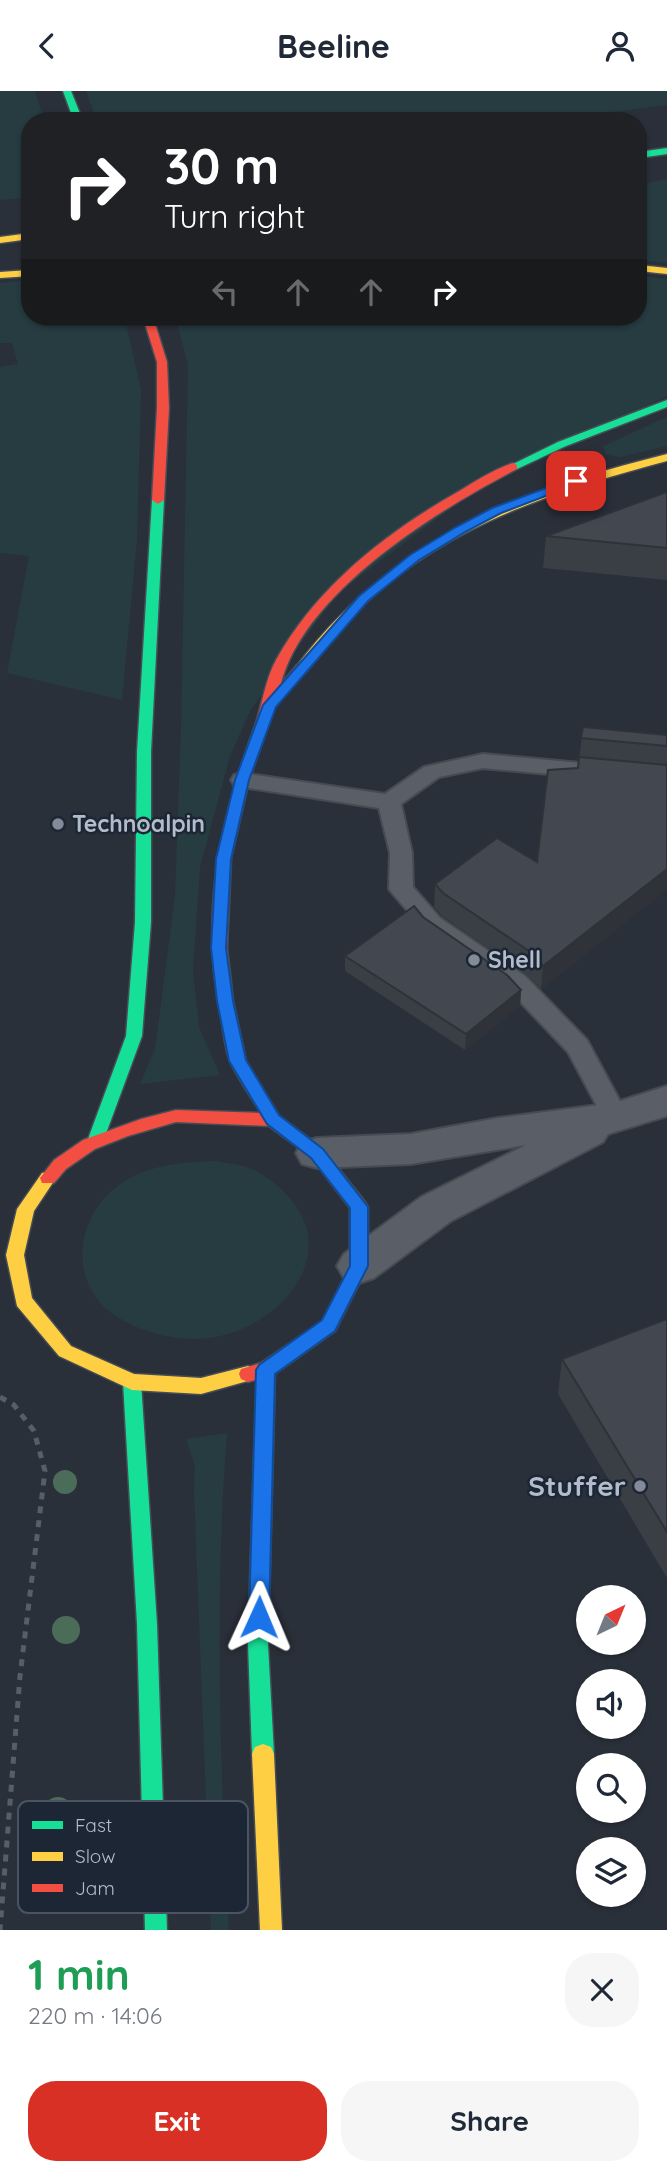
<!DOCTYPE html>
<meta charset="utf-8">
<style>
body{margin:0;font-family:Quicksand,sans-serif;background:#f6f6f7;color:#1f2937;height:100vh;display:flex;flex-direction:column;font-size:26px;white-space:nowrap}
*{box-sizing:border-box;margin:0}
p{font-size:23px;color:#747a83}
.icon{flex:none;width:38px;height:38px;fill:none;stroke:currentColor;stroke-width:2;stroke-linecap:round;stroke-linejoin:round}
.map{position:relative;height:1839px;overflow:hidden}
.panel{display:flex;flex-direction:column;background:#fff;flex:1}
.panel>*{flex:none}
.guide{position:absolute;left:21px;top:21px;width:626px;height:214px;border-radius:28px;box-shadow:0 2px 5px #0004;background:#202124;color:#fff;overflow:hidden}
.needle{width:46px;rotate:43deg}
.controls{position:absolute;left:576px;top:1494px;display:grid;gap:14px}
.controls a{display:grid;place-items:center;width:70px;height:70px;border-radius:50%;background:#fff;box-shadow:0 2px 5px #0004;font-size:35px}
.pin{position:absolute;display:grid;place-items:center;width:60px;height:60px;color:#fff;margin:-30px;border-radius:14px;box-shadow:0 4px 10px #0006}
.me{position:absolute;width:77px;margin:-38px;rotate:1deg;stroke-linejoin:round;filter:drop-shadow(0 0 5px #0008)}
.turn{display:flex;align-items:center;gap:24px;height:147px;padding:0 28px;font-size:32px}
.turn .icon{width:91px;height:91px;stroke-width:2.5}
.turn b{display:block;font-size:49px;line-height:60px}
.lanes{display:flex;align-items:center;height:66px;padding:0 28px;background:#0003;justify-content:center;gap:35px;direction:ltr}
.lanes .off{opacity:.35}
.round{display:grid;place-items:center;flex:none;width:74px;height:74px;border-radius:28px;background:#f6f6f7}
.head{display:flex;align-items:center;justify-content:space-between;height:119px;padding:0 28px}
h1{font-size:42px;font-weight:700;line-height:52px;color:#1e9e55}
.action{display:flex;gap:14px;margin-top:auto;padding:14px 28px}
.action a{flex:1;height:80px;border-radius:28px;background:#d93025;color:#fff;font-size:28px;font-weight:700;line-height:80px;text-align:center}
.action a+a{background:#f6f6f7;color:#1f2937}
header{display:flex;justify-content:space-between;align-items:center;height:91px;padding:0 28px;background:#fff;font-size:32px;font-weight:700}
.map>svg:first-child{display:block}
.green{fill:#263c41}
.lines{fill:none;stroke-linecap:round;stroke-linejoin:round}
.lane-casing{stroke:#464b52;stroke-width:4}
.street-casing{stroke:#464b52;stroke-width:4}
.fast-casing{stroke:#474d56;stroke-width:3}
.slow-casing{stroke:#474d56;stroke-width:3}
.jam-casing{stroke:#474d56;stroke-width:3}
.path{stroke:#575e65;stroke-width:5;stroke-dasharray:7 7;stroke-linecap:butt}
.lane{fill:#5a5f67;fill-rule:evenodd}
.street{fill:#5a5f67;fill-rule:evenodd}
.fast{fill:#16e098;fill-rule:evenodd}
.slow{fill:#ffcf43;fill-rule:evenodd}
.jam{fill:#f24e42;fill-rule:evenodd}
.tree{fill:#4c6c5a}
.wall{fill:#3a3e45}
.shaded-wall{fill:#2f3238}
.building{fill:#434850;stroke:#2f3238;stroke-width:2}
.route{fill:#1a73e8;stroke:#114b97;stroke-width:2}
.poi-dot{fill:#838b98;stroke:#1c2635;stroke-width:2.5}
.labels{text-anchor:middle;stroke-width:5;stroke-linejoin:round;paint-order:stroke}
.poi-label{font-size:23px;font-weight:bold;fill:#b3bccb;stroke:#1c2635;text-anchor:start}
.near-poi-label{font-size:28px;font-weight:bold;fill:#b3bccb;stroke:#1c2635;text-anchor:end}
.key{fill:#1c2635;stroke:#495362;stroke-width:2}
.key-label{font-size:19px;fill:#b3bccb}
</style>
<header><svg class="icon" aria-label="back" viewBox="0 0 24 24"><path d="M15 5l-7 7 7 7"/></svg>Beeline<svg class="icon" aria-label="person" viewBox="0 0 24 24"><circle cx="12" cy="8" r="4"/><path d="M4 21q1-7 8-7t8 7"/></svg></header>
<div class="map">
<svg width="667" height="1839" viewBox="0 0 667 1839">
<rect width="100%" height="100%" fill="#2a303a"/>
<g class="green">
<path d="M0,0h35l9,30h-14v76l-30,3z"/>
<path d="M86,0h581v14l-127,16h-443z"/>
<path d="M667,88v84l-28,-3v-75z"/>
<path d="M639,185l28,3v117l-189,92 -138,103 -89,118 -21,47 -30,111 -7,103 6,57 21,48 -80,9 15,-35 20,-153 6,-166 7,-366 -13,-47h464z"/>
<path d="M30,189v37h112l-17,2 16,71 -4,149 -15,161 -115,-27 22,-117 -29,-3v-186l18,-3 -6,-21h-12v-60z"/>
<path d="M667,326v29l-47,11 -15,-3 -2,-8z"/>
<path d="M215,1070c11,2 25,3 36,8 14,6 28,17 38,28 51,58 -6,125 -69,139 -34,8 -72,-1 -101,-18 -50,-29 -46,-96 -4,-130 29,-23 65,-26 100,-27z"/>
<path d="M227,1342c-13,164 -7,332 2,497h-18l-17,-440 1,-25 -9,-26z"/>
</g>
<g class="lines">
<defs>
<path id="lane" d="M483,663l184,17v14l-184,-17 -44,9 -38,27 11,49 1,34 27,31 85,58 62,64 42,78 -4,7 -9,3 -9,-3 -39,-73 -61,-64 -83,-58 -31,-36 -4,-5 1,-36 -11,-45 -137,-21 -8,-2 -3,-5 3,-5 8,-2 143,21 39,-27z"/>
<path id="street" d="M667,995v30l-59,18 -5,8 -152,79 -77,57 -15,5 -15,-5 -7,-12 7,-12 77,-57 105,-52 -115,19 -94,4 -15,-4 -6,-11 6,-11 15,-4 94,-4 87,-16 116,-15z"/>
<g id="fast">
<path d="M63,0h8l12,30h-9z"/>
<path d="M667,57v6l-28,4v-6z"/>
<path d="M667,309v7l-101,39 -49,23h-8l-2,-2 51,-25z"/>
<path d="M158,405l6,4 -13,252v170l-9,114 -38,103 -2,4h-12l-2,-4 38,-103 9,-114 2,-170 15,-252z"/>
<path d="M266,1271l7,3 2,5 -7,274 6,110 -3,7 -8,3 -8,-3 -3,-7 -4,-110 9,-274 2,-5z"/>
<path d="M132,1283l7,3 2,5 16,242 10,306h-22l-8,-306 -14,-242 2,-5z"/>
</g>
<g id="slow">
<path d="M30,142v6l-30,4v-6z"/>
<path d="M639,174l28,3v6l-28,-3z"/>
<path d="M30,179v6l-30,2v-6z"/>
<path d="M667,363v7c-107,29 -213,61 -297,138 -23,22 -43,48 -63,72h-10l-2,-3c98,-130 220,-176 372,-214z"/>
<path d="M48,1081l6,1 2,5 -22,33 -10,44 8,43 39,48 63,28 67,4 47,-12 7,3 2,5 -2,5 -54,15 -69,-4 -73,-34 -42,-50 -11,-51 11,-46 25,-36z"/>
<path d="M263,1653l8,3 3,7 8,176h-22l-8,-176 3,-7z"/>
</g>
<g id="jam">
<path d="M143,226h10l14,45 2,46 -5,92 -6,4 -6,-4 5,-92v-46z"/>
<path d="M513,372l4,2v4c-79,41 -213,123 -236,215l16,-19h10l2,3 -34,38 -26,74 -18,78 -4,90 6,53 13,60 33,55 44,33 42,53 3,5v59l-33,65 -62,44 -25,7 -7,-3 -2,-5 2,-5 20,-6 62,-42 27,-55v-58l-39,-51 -42,-31 -93,-4 -48,14 -33,13 -29,20 -12,14h-12l-2,-5 14,-18 29,-20 58,-21 35,-9 85,3c-10,-16 -22,-33 -30,-50 -6,-12 -7,-28 -9,-41 -23,-104 -3,-199 33,-296 7,-21 10,-46 21,-66 41,-74 112,-129 185,-170 16,-10 34,-21 52,-27z"/>
</g>
</defs>
<use href="#lane" class="lane-casing"/>
<use href="#street" class="street-casing"/>
<use href="#fast" class="fast-casing"/>
<use href="#slow" class="slow-casing"/>
<use href="#jam" class="jam-casing"/>
<path class="path" d="M0,1306l14,8 20,26 11,40 -25,205 -20,254"/>
<use href="#lane" class="lane"/>
<use href="#street" class="street"/>
<use href="#fast" class="fast"/>
<use href="#slow" class="slow"/>
<use href="#jam" class="jam"/>
</g>
<g class="tree">
<circle cx="65" cy="1391" r="12"/>
<circle cx="66" cy="1539" r="14"/>
<circle cx="58" cy="1720" r="14"/>
</g>
<g class="wall">
<path d="M667,401v88l-124,-12 3,-32z"/>
<path d="M583,636l84,8v154l-126,100 -15,-15 -84,-58 -8,-9 1,-23 102,-22 41,-94z"/>
<path d="M423,826l98,73 -1,16 -55,44 -120,-79v-15z"/>
<path d="M667,1228v259l-109,-184 4,-35z"/>
</g>
<g class="shaded-wall">
<path d="M667,778v20l-126,100 2,-23z"/>
<path d="M521,899l-1,16 -55,44 1,-16z"/>
</g>
<g class="building">
<path d="M667,401v56l-121,-12z"/>
<path d="M583,636l84,8v11l-86,-8z"/>
<path d="M579,666l88,8v104l-124,97 -14,-15 -86,-58 -8,-9 62,-46 40,24 11,-92 30,-2z"/>
<path d="M414,815l9,11 84,58 14,15 -55,44 -121,-78z"/>
<path d="M667,1228v213l-105,-173z"/>
</g>
<path class="route" d="M576,386l6,4 -2,2 -79,30 -36,19 -46,28 -51,41 -92,106 -27,73 -18,79 -5,89 7,53 13,59 33,55 44,34 45,58v59l-33,65 -60,43 -6,243 -3,6 -7,3 -7,-3 -3,-6 7,-247 3,-5 63,-45 28,-54v-58l-39,-50 -44,-34 -38,-63 -12,-60 -6,-53 5,-89 19,-79 28,-75 96,-109 51,-41 46,-28 36,-19z"/>
<g class="poi-dot">
<circle cx="58" cy="733" r="7"/>
<circle cx="474" cy="869" r="7"/>
<circle cx="640" cy="1395" r="7"/>
</g>
<g class="labels">
<g class="poi-label">
<text x="72" y="741">Technoalpin</text>
<text x="488" y="877">Shell</text>
</g>
<g class="near-poi-label">
<text x="626" y="1405">Stuffer</text>
</g>
</g>
<rect x="18" y="1710" width="230" height="112" rx="10" class="key"/>
<rect x="32" y="1730" width="31" height="8" fill="#16e098"/>
<rect x="32" y="1761" width="31" height="9" fill="#ffcf43"/>
<rect x="32" y="1793" width="31" height="8" fill="#f24e42"/>
<g class="key-label">
<text x="75" y="1741">Fast</text>
<text x="75" y="1772">Slow</text>
<text x="75" y="1804">Jam</text>
</g>
</svg>
<div class="controls">
<a><svg class="needle" viewBox="-14 -14 28 28"><path d="M0-13l5 13h-10z" fill="#e53935"/><path d="M0 13l5-13h-10z" fill="#747a83"/></svg></a>
<a><svg class="icon" aria-label="sound" viewBox="0 0 24 24"><path d="M4 9h4l5-4v14l-5-4H4zM17 9q2 3 0 6"/></svg></a>
<a><svg class="icon" aria-label="search" viewBox="0 0 24 24"><circle cx="10" cy="10" r="6"/><path d="M15 15l6 6"/></svg></a>
<a><svg class="icon" aria-label="layers" viewBox="0 0 24 24"><path d="M12 4l9 5-9 5-9-5zM3 14l9 5 9-5"/></svg></a>
</div>
<div class="pin" style="left:576px;top:390px;background:#d93025"><svg class="icon" aria-label="arrive" viewBox="0 0 24 24"><path d="M6 21V4h12l-3 4 3 4H6"/></svg></div>
<svg class="me" style="left:259px;top:1526px" viewBox="-20 -20 40 40"><path d="M0-17L14 15 0 8-14 15z" fill="#1a73e8" stroke="#fff" stroke-width="4"/></svg>
<div class="guide">
<div class="turn"><svg class="icon" aria-label="right" viewBox="0 0 24 24"><path d="M7 20v-9h11M14 6l5 5-5 5"/></svg><div><b>30 m</b>Turn right</div></div>
<div class="lanes"><svg class="icon off" aria-label="left" viewBox="0 0 24 24"><path d="M17 20v-9H6M10 6l-5 5 5 5"/></svg><svg class="icon off" aria-label="ahead" viewBox="0 0 24 24"><path d="M12 20V5M6 11l6-6 6 6"/></svg><svg class="icon off" aria-label="ahead" viewBox="0 0 24 24"><path d="M12 20V5M6 11l6-6 6 6"/></svg><svg class="icon" aria-label="right" viewBox="0 0 24 24"><path d="M7 20v-9h11M14 6l5 5-5 5"/></svg></div>
</div>
</div>
<section class="panel">
<div class="head"><div><h1>1 min</h1><p>220 m · 14:06</p></div><a class="round"><svg class="icon" aria-label="close" viewBox="0 0 24 24"><path d="M6 6l12 12M18 6L6 18"/></svg></a></div>
<div class="action"><a>Exit</a><a>Share</a></div>
</section>
